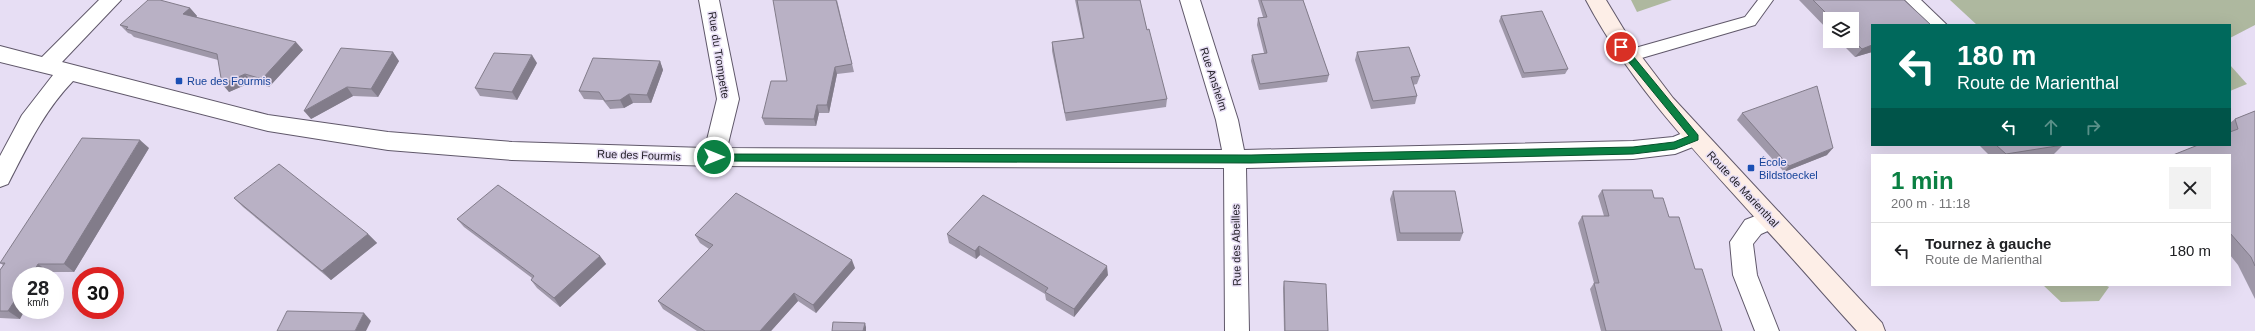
<!DOCTYPE html>
<html lang="fr">
<meta charset="utf-8">
<style>
body{margin:0;font-family:Helvetica,sans-serif;background:#f2f2f2;color:#202124;height:100vh;display:flex;flex-direction:column;font-size:15px;white-space:nowrap}
*{box-sizing:border-box;margin:0}
p{font-size:13px;color:#757577}
.icon{flex:none;width:22px;height:22px;fill:none;stroke:currentColor;stroke-width:2;stroke-linecap:round;stroke-linejoin:round}
.map{position:relative;flex:1;overflow:hidden}
.drawer{position:absolute;left:1871px;top:154px;width:360px;height:132px;display:flex;flex-direction:column;background:#fff;border-radius:0px;box-shadow:0 4px 16px #0002}
.drawer>*{flex:none}
.hud{position:absolute;left:1871px;top:24px;width:360px;height:122px;border-radius:0px;box-shadow:0 4px 16px #0002;background:#00695c;color:#fff;overflow:hidden}
.controls{position:absolute;left:1823px;top:12px;display:grid;gap:8px}
.controls a{display:grid;place-items:center;width:36px;height:36px;border-radius:0px;background:#fff;box-shadow:0 4px 16px #0002;font-size:20px}
.speed{position:absolute;left:12px;top:267px;display:flex;gap:8px;font-size:20px;font-weight:700;text-align:center}
.speed>*{display:grid;place-content:center;width:52px;height:52px;border-radius:50%;background:#fff;box-shadow:0 4px 16px #0002;line-height:1}
.speed small{font-size:10px;font-weight:400}
.speed .limit{border:6px solid #d22;background:#fff;color:#111}
.pin{position:absolute;display:grid;place-items:center;width:34px;height:34px;color:#fff;margin:-17px;border:2px solid #fff;border-radius:50%;box-shadow:0 1px 4px #0007}
.me{position:absolute;width:44px;margin:-22px;rotate:90deg;stroke-linejoin:round;filter:drop-shadow(0 0 3px #0008)}
.turn{display:flex;align-items:center;gap:14px;height:84px;padding:0 20px;font-size:18px}
.turn .icon{width:52px;height:52px;stroke-width:2.5}
.turn b{display:block;font-size:28px;line-height:34px}
.lanes{display:flex;align-items:center;height:38px;padding:0 20px;background:#0003;justify-content:center;gap:20px;direction:ltr}
.lanes .off{opacity:.35}
.round{display:grid;place-items:center;flex:none;width:42px;height:42px;border-radius:0px;background:#f2f2f2}
.headline{display:flex;align-items:center;justify-content:space-between;height:68px;padding:0 20px}
h1{font-size:24px;font-weight:700;line-height:30px;color:#0b8043}
ul{padding:0;list-style:none}
li{display:flex;align-items:center;gap:12px;height:56px;padding:0 20px;border-top:1px solid #e0e0e0}
li div{flex:1}
li b{display:block;font-size:15px}
li em{font-style:normal}
.map>svg:first-child{display:block}
.green{fill:#aeb89f}
.lines{fill:none;stroke-linecap:round;stroke-linejoin:round}
.lane-casing{stroke:#60586a;stroke-width:2}
.street-casing{stroke:#60586a;stroke-width:2}
.secondary-casing{stroke:#60586a;stroke-width:2}
.lane{fill:#fff;fill-rule:evenodd}
.street{fill:#fff;fill-rule:evenodd}
.secondary{fill:#fdeee7;fill-rule:evenodd}
.wall{fill:#9f98a9}
.shaded-wall{fill:#827c8a}
.building{fill:#b9b1c5;stroke:#827c8a}
.route{fill:#0b8043;stroke:#07532c}
.transit-dot{fill:#1a4fb4;stroke:#e7def4;stroke-width:1.5}
.labels{text-anchor:middle;stroke-width:3;stroke-linejoin:round;paint-order:stroke}
.street-label{font-size:11px;fill:#232028;stroke:#e7def4}
.transit-label{font-size:11px;fill:#164399;stroke:#e7def4;text-anchor:start}
</style>
<div class="map">
<svg width="2255" height="331" viewBox="0 0 2255 331">
<rect width="100%" height="100%" fill="#e7def4"/>
<g class="green">
<path d="M1631,0h41l-35,12z"/>
<path d="M1950,0h305v25l-25,13v-13h-253z"/>
<path d="M2230,65l17,19 -17,7z"/>
<path d="M2043,285h62l4,2 -10,14 -38,1z"/>
</g>
<g class="lines">
<defs>
<g id="lane">
<path d="M1758,0h15l-18,25 -127,37 -5,-2 -2,-4 2,-4 5,-2 117,-33z"/>
<path d="M1905,0h16l26,25h-16z"/>
</g>
<g id="street">
<path d="M99,0h22l-59,62 206,53 120,17 124,10 193,6 12,-49 -18,-99h20l20,99 -12,49 495,2 -6,-30 -36,-120h20l38,120 6,30 389,-9 40,-4 22,-9 8,3 3,6 -3,6 -28,11 -42,5 -387,9 3,163h-24l-1,-163 -510,-2 -202,-6 -124,-10 -120,-19 -195,-50c-29,30 -46,66 -65,103l-8,3v-31l22,-41 31,-40 -53,-13v-16l42,11z"/>
<path d="M1771,210l8,2 3,7 -3,7 -18,8 -8,10 4,31 22,56h-24l-22,-56 -3,-33 15,-22z"/>
</g>
<path id="secondary" d="M1586,0h20l29,48 38,50 209,225 3,8h-28c-33,-36 -65,-74 -99,-110 -64,-71 -127,-136 -172,-221z"/>
</defs>
<use href="#lane" class="lane-casing"/>
<use href="#street" class="street-casing"/>
<use href="#secondary" class="secondary-casing"/>
<use href="#lane" class="lane"/>
<use href="#street" class="street"/>
<use href="#secondary" class="secondary"/>
</g>
<g class="wall">
<path d="M837,0l17,72 -17,2 -8,39h-10l-3,13 -51,-1 -3,-7 25,-37z"/>
<path d="M1075,0h65l7,30 20,69 -1,8 -100,14 -14,-70v-9l31,-4z"/>
<path d="M1258,0h45l26,75 -2,7 -68,8 -8,-29 1,-6 12,-2 -7,-28 1,-7 5,-1z"/>
<path d="M1799,0h105l-32,25v27l-17,5 -16,-16h13v-22h-22v13z"/>
<path d="M190,8l7,8 -1,2 107,32 -34,37 -17,-5 -23,10 -11,-32 -84,-23 -3,-3 -3,-1 -8,-8z"/>
<path d="M1501,16l67,53 -3,5 -43,4 -23,-57z"/>
<path d="M341,48l58,13 -21,36 -25,-1 -42,23z"/>
<path d="M1357,52l63,24 -3,8 -4,1 4,11 -2,8 -44,5 -16,-49z"/>
<path d="M660,61l3,9 -12,33h-18l-9,5 -14,1 -7,-9 -19,-1 -5,-8z"/>
<path d="M537,63l-20,37 -37,-4 -5,-8z"/>
<path d="M2255,111v188l-17,-34 -8,-10v-132l5,-4z"/>
<path d="M1742,113l85,42 -43,17 -47,-52z"/>
<path d="M1979,145h84l-9,9 -8,1h-57z"/>
<path d="M149,148l-75,124h-25l-2,4h-26l-1,43 -20,-1v-48l3,-5 -3,-2z"/>
<path d="M1602,190l52,8 15,19 26,52 27,62h-121l-11,-42 4,-6 -16,-60 4,-7h22l-6,-20z"/>
<path d="M1393,191l70,42 -3,8h-63l-7,-42z"/>
<path d="M234,198l134,36 9,9 -46,37 -88,-73z"/>
<path d="M457,219l143,37 6,8 -46,43 -23,-19 -6,-8 1,-2 -68,-51z"/>
<path d="M947,234l161,41 -34,42 -28,-17 -1,-6 -65,-39 -4,4 -27,-16z"/>
<path d="M695,235l160,33 -39,45 -18,-12 -27,30h-74l-34,-22 -5,-8 51,-52 -9,-6z"/>
<path d="M1284,281l44,50h-44l-1,-43z"/>
</g>
<g class="shaded-wall">
<path d="M190,8l7,8 -7,7 -7,-9z"/>
<path d="M296,42l7,8 -34,37 -7,-8z"/>
<path d="M1872,45v7l-17,5 7,-8z"/>
<path d="M393,52l6,9 -21,36 -7,-8z"/>
<path d="M532,55l5,8 -20,37 -5,-8z"/>
<path d="M660,61l3,9 -12,33 -4,-8z"/>
<path d="M835,67l2,7 -8,39 -2,-8z"/>
<path d="M245,74l7,8 -23,10 -7,-8z"/>
<path d="M347,87l6,9 -42,23 -7,-8z"/>
<path d="M629,94l4,9 -9,5 -4,-8z"/>
<path d="M817,105l2,8 -3,13 -2,-7z"/>
<path d="M140,140l9,8 -75,124 -10,-8z"/>
<path d="M1833,148l-6,7 -43,17 5,-6z"/>
<path d="M368,234l9,9 -46,37 -9,-9z"/>
<path d="M979,246l1,9 -4,4 -1,-8z"/>
<path d="M600,256l6,8 -46,43 -6,-9z"/>
<path d="M852,260l3,8 -39,45 -3,-8z"/>
<path d="M38,264l11,8 -2,4h-16z"/>
<path d="M1107,266l1,9 -34,42v-8z"/>
<path d="M21,291v19h4l-5,9 -12,-8z"/>
<path d="M794,293l4,8 -27,30h-11z"/>
<path d="M364,313l7,8 -5,10h-11z"/>
<path d="M865,323l1,4v4h-3z"/>
</g>
<g class="building">
<path d="M148,0h12l30,8 -7,6 113,28 -34,37 -17,-5 -23,10 -5,-30 -91,-25 2,-2 -8,-2z"/>
<path d="M773,0h63l16,64 -17,3 -8,38h-10l-3,14 -52,-1 9,-37h16z"/>
<path d="M1077,0h63l7,30 2,-1 18,70 -102,14 -13,-71 32,-4z"/>
<path d="M1261,0h42l26,75 -69,9 -8,-29 15,-2 -9,-35 9,-1z"/>
<path d="M1813,0h91l27,25h-59v20l-10,4 -10,-10v-20h-20z"/>
<path d="M1542,11l26,58 -44,4 -23,-57z"/>
<path d="M1409,47l11,29 -9,1 6,19 -44,5 -16,-49z"/>
<path d="M341,48l52,4 -22,37 -24,-2 -43,24z"/>
<path d="M494,53l38,2 -20,37 -37,-4z"/>
<path d="M593,58l67,3 -13,34 -18,-1 -9,6 -15,1 -6,-9 -20,-1z"/>
<path d="M1817,86l16,62 -44,18 -47,-53z"/>
<path d="M2255,111v155l-4,-9 -21,-24v-78h-57l25,-10h32v-13l8,-3 -3,-10z"/>
<path d="M82,138l58,2 -76,124h-26l-7,12h-10v15l-13,20h-8v-41l5,-7h-5z"/>
<path d="M1996,145h67l-57,9z"/>
<path d="M279,164l89,70 -46,37 -88,-73z"/>
<path d="M498,185l102,71 -46,42 -23,-18 3,-4 -77,-57z"/>
<path d="M1602,190h50l2,8h9l6,19h10l16,52h7l20,62h-116l-12,-48h5l-17,-67h27z"/>
<path d="M1393,191h62l8,42h-63z"/>
<path d="M736,193l116,67 -39,45 -19,-12 -34,38h-55l-47,-30 55,-56 -18,-10z"/>
<path d="M983,195l124,71 -33,43 -29,-17 3,-4 -69,-42 -4,5 -28,-17z"/>
<path d="M1284,281l42,3 2,47h-43z"/>
<path d="M287,311l77,2 -9,18h-78z"/>
<path d="M833,322l32,1 -2,8h-31z"/>
</g>
<path class="route" d="M1621,44l3,1 74,90v5l-23,9 -42,5 -382,9 -537,-2 -5,-4 5,-3 537,1 382,-8 41,-5 15,-6 -71,-87 -1,-2z"/>
<g class="transit-dot">
<rect x="175" y="77" width="8" height="8" rx="2"/>
<rect x="1747" y="164" width="8" height="8" rx="2"/>
</g>
<g class="labels">
<g class="street-label">
<text transform="translate(719 55) rotate(81)" y="4">Rue du Trompette</text>
<text transform="translate(1214 79) rotate(72)" y="4">Rue Anshelm</text>
<text transform="translate(639 155) rotate(2)" y="4">Rue des Fourmis</text>
<text transform="translate(1743 189) rotate(47)" y="4">Route de Marienthal</text>
<text transform="translate(1236 245) rotate(-91)" y="4">Rue des Abeilles</text>
</g>
<g class="transit-label">
<text x="187" y="85">Rue des Fourmis</text>
<text x="1759" y="166">École<tspan x="1759" dy="13">Bildstoeckel</tspan></text>
</g>
</g>
</svg>
<div class="controls">
<a><svg class="icon" aria-label="layers" viewBox="0 0 24 24"><path d="M12 4l9 5-9 5-9-5zM3 14l9 5 9-5"/></svg></a>
</div>
<div class="speed"><div>28<small>km/h</small></div><div class="limit">30</div></div>
<div class="pin" style="left:1621px;top:47px;background:#d93025"><svg class="icon" aria-label="arrive" viewBox="0 0 24 24"><path d="M6 21V4h12l-3 4 3 4H6"/></svg></div>
<svg class="me" style="left:714px;top:157px" viewBox="-20 -20 40 40"><circle r="17" fill="#0b8043" stroke="#fff" stroke-width="3"/><path d="M0-11L8 9 0 5-8 9z" fill="#fff"/></svg>
<div class="hud">
<div class="turn"><svg class="icon" aria-label="left" viewBox="0 0 24 24"><path d="M17 20v-9H6M10 6l-5 5 5 5"/></svg><div><b>180 m</b>Route de Marienthal</div></div>
<div class="lanes"><svg class="icon" aria-label="left" viewBox="0 0 24 24"><path d="M17 20v-9H6M10 6l-5 5 5 5"/></svg><svg class="icon off" aria-label="ahead" viewBox="0 0 24 24"><path d="M12 20V5M6 11l6-6 6 6"/></svg><svg class="icon off" aria-label="right" viewBox="0 0 24 24"><path d="M7 20v-9h11M14 6l5 5-5 5"/></svg></div>
</div>
<section class="drawer">
<div class="headline"><div><h1>1 min</h1><p>200 m · 11:18</p></div><a class="round"><svg class="icon" aria-label="close" viewBox="0 0 24 24"><path d="M6 6l12 12M18 6L6 18"/></svg></a></div>
<ul>
<li><svg class="icon" aria-label="left" viewBox="0 0 24 24"><path d="M17 20v-9H6M10 6l-5 5 5 5"/></svg><div><b>Tournez à gauche</b><p>Route de Marienthal</p></div><em>180 m</em></li>
</ul>
</section>
</div>
